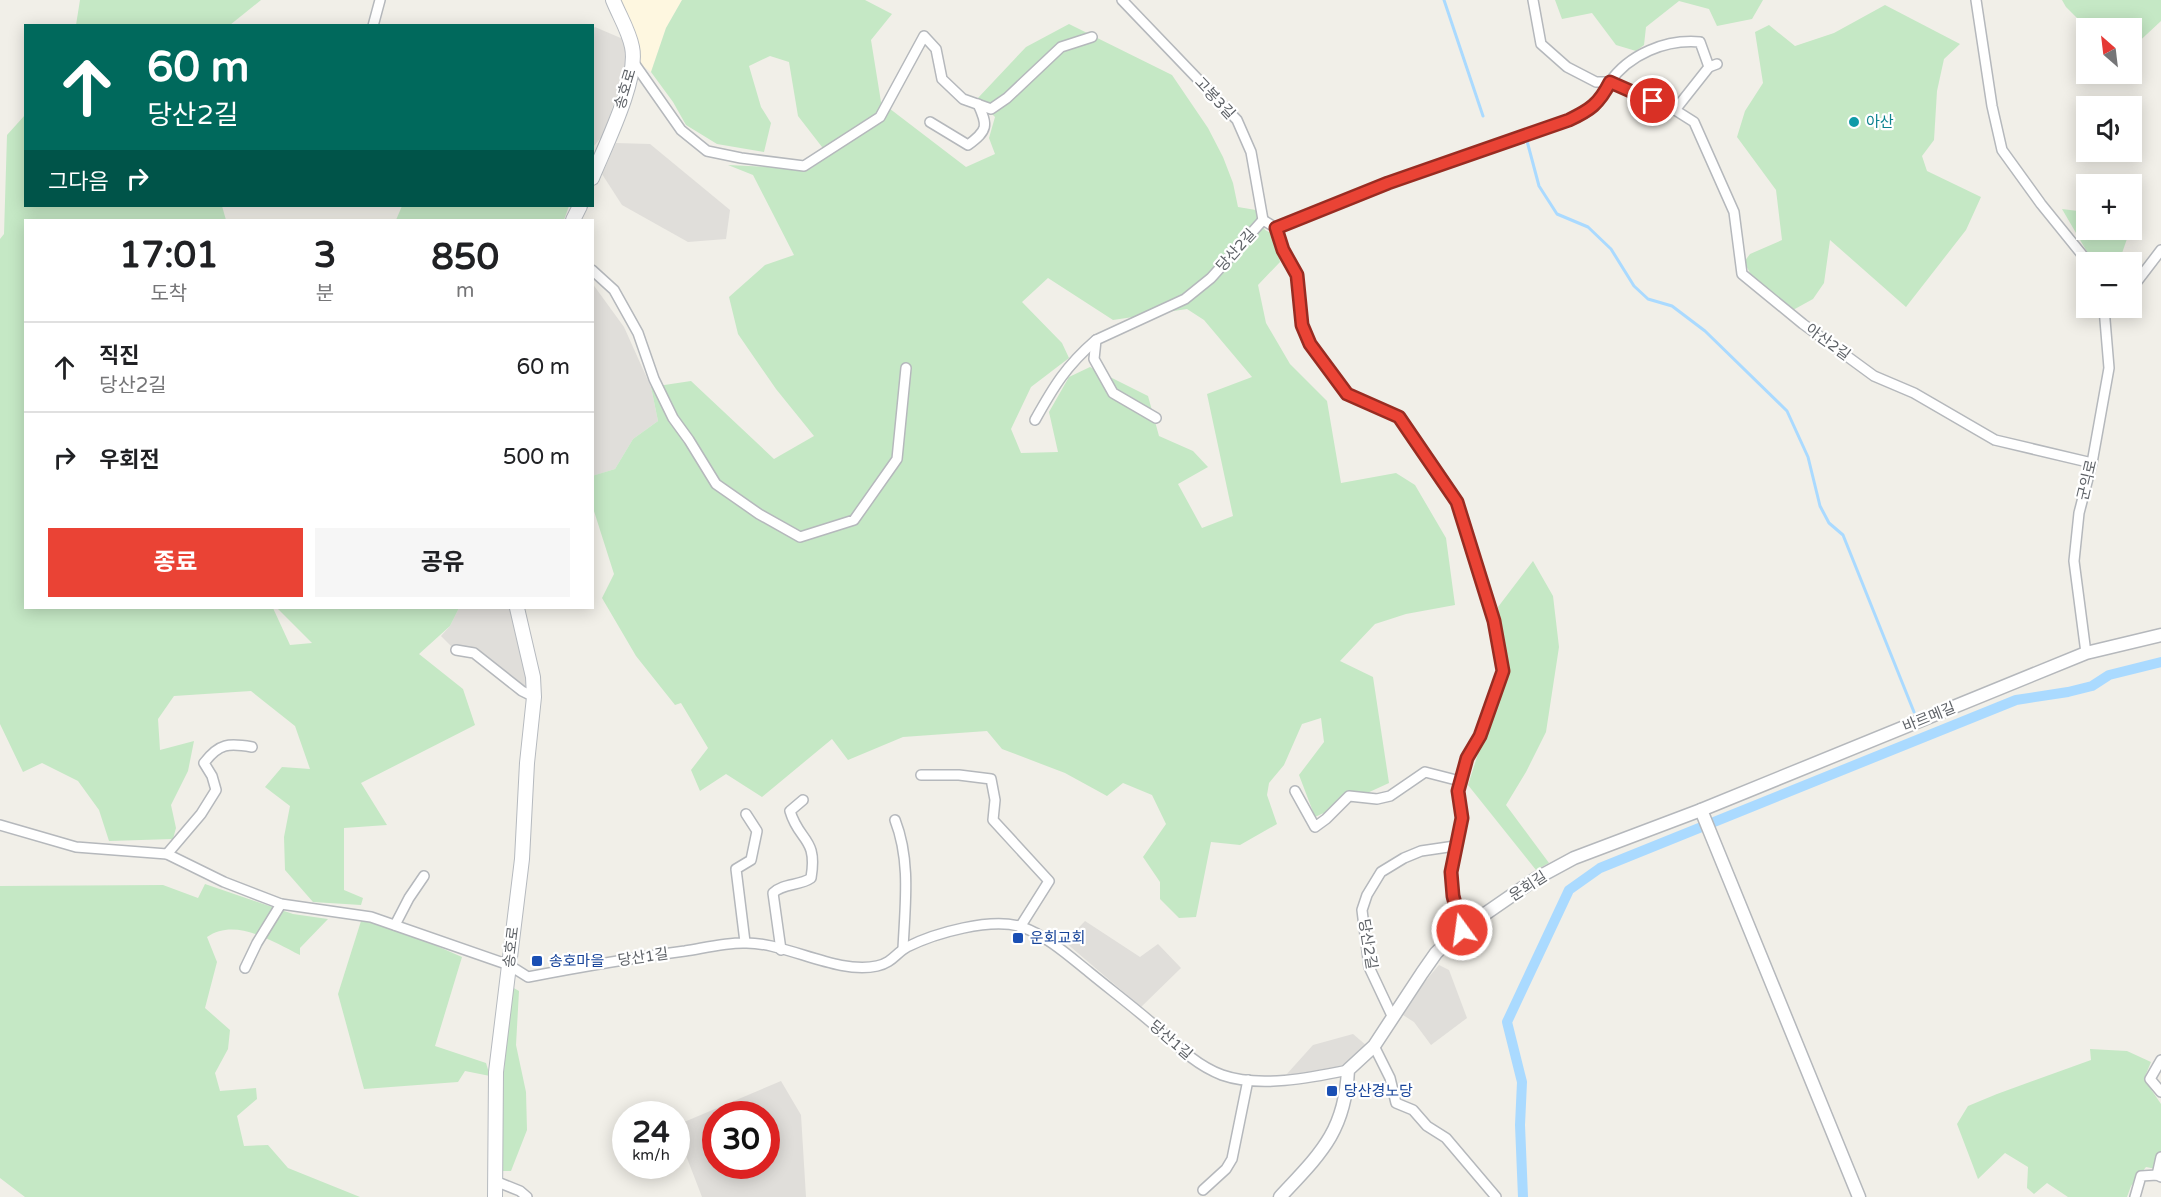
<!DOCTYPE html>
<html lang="ko">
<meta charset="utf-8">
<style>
body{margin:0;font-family:"Varela Round","Noto Sans KR",sans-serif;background:#f6f6f6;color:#202124;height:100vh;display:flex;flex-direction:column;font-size:22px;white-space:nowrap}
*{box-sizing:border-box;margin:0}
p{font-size:20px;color:#757577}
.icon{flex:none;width:33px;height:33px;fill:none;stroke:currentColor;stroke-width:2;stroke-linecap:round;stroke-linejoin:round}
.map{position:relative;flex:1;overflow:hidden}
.details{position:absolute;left:24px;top:219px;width:570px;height:390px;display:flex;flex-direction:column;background:#fff;border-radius:0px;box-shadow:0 3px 15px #0003}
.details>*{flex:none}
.top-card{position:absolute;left:24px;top:24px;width:570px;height:183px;border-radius:0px;box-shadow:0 3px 15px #0003;background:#00695c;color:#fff;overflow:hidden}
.needle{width:39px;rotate:332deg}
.tools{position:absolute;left:2076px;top:18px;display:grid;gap:12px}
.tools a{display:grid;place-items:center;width:66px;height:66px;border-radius:0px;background:#fff;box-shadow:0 3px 15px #0003;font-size:30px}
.speed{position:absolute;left:612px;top:1101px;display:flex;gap:12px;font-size:30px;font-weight:700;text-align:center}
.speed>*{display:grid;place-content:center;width:78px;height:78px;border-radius:50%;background:#fff;box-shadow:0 3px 15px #0003;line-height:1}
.speed small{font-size:15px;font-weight:400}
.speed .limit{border:9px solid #d22;background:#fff;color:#111}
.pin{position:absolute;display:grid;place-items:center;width:51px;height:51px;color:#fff;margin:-26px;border:3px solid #fff;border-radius:50%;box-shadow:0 2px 6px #0007}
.me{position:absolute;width:66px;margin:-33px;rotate:346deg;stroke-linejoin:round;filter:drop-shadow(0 0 4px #0008)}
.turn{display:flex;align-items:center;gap:21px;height:126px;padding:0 24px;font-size:27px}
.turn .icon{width:78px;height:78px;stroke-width:2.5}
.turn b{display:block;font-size:42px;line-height:51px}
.then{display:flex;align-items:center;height:57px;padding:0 24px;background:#0003;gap:12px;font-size:22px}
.eta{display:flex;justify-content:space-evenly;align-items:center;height:102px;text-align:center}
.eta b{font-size:36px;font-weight:700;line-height:42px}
.cta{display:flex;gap:12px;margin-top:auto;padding:12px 24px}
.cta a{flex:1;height:69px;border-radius:0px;background:#ea4335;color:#fff;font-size:24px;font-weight:700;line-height:69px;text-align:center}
.cta a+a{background:#f6f6f6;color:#202124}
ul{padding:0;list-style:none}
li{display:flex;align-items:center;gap:18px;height:90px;padding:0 24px;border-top:2px solid #e0e0e0}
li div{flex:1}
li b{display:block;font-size:22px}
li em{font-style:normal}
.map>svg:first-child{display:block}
.commercial{fill:#fef7e0}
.industrial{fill:#e0deda;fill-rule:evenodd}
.green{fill:#c5e8c5;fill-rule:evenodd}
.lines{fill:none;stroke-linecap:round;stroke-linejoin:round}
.stream{stroke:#aadaff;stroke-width:3}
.canal{stroke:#aadaff;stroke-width:10}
.minor-casing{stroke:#b5b8bc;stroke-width:12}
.tertiary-casing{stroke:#b5b8bc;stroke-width:15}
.secondary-casing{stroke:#b6babf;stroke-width:16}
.minor{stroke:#fff;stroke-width:9}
.tertiary{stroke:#fff;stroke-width:12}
.secondary{stroke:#fff;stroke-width:14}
.route-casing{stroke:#982c22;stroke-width:15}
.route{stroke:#ea4335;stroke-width:10}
.culture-dot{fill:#0f9aa8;stroke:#fff;stroke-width:2}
.transit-dot{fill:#1a4fb4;stroke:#fff;stroke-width:2}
.labels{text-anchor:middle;stroke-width:4.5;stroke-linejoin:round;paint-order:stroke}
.street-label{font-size:15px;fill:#5f6368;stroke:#fff}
.culture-label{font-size:15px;fill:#0d838f;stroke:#fff;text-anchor:start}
.transit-label{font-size:15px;fill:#164399;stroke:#fff;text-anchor:start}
</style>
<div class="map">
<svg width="2161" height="1197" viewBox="0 0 2161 1197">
<rect width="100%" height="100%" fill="#f1efe8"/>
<path class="commercial" d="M617,0h65l-16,28 -15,44 -11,-8z"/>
<g class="industrial">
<path d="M595,27l28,12 5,19 -24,76 -11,13 -1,-118z"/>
<path d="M616,143l34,1 80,66 -4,29 -38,3 -66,-37 -20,-31z"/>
<path d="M592,283l32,44 27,60 7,34 -25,18 -18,30 -22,7z"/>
<path d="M459,608h51l18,78 -4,1 -47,-37 -25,-3 -11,-11 9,-10z"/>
<path d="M1085,921l55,36 18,-13 23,24 -40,39 -76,-65z"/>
<path d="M1439,965l10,5 18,48 -36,27 -17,-23 -11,-7 20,-31z"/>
<path d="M1353,1034l14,12 -22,18 -28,9 -31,2 27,-30z"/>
<path d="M781,1081l20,34 5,82h-104l-25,-65v-7zM716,1114h50v52h-50z"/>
</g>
<g class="green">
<path d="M80,0h181l-31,25h-154z"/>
<path d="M682,0h183l27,14 -21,26 10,62 85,65 29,-13 -6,-16 6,-21 -18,-18 49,-52 43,-23 103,51 36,53 15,29 10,26 5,24 18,3 9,20 8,4 7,28 -22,23 8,38 24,41 37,37 14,82 55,-10 19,12 31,53 9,67 -49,9 -31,10 -35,37 33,16 16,106 -74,34 -16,-42 25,-33 -3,-24 -19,6 -18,41 -15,18 -2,12 10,29 -37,21 -29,-3 -15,75 -17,1 -19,-19v-17l-17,-25 23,-33 -14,-29 -29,-12 -16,13 -42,-23 -63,-24 -15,-18 -84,6 -55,23 -16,-21 -70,58 -36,-23 -26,17 -9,-21 17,-22 -27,-45 -6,2 -39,-49 -34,-58 12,-24 -21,-66 -1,-32 23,-7 18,-30 25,-18 -7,-34 40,-6 83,78 40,-23 -38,-47 -38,-55 -9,-37 36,-32 29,-10 -41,-80 -25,-10 82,4 19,-13 -31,-40 -9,-54 -19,-6 -21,10 12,41 10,16 -7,29 -47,-8 -31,-19 -13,-23 -22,-30 15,-44zM1048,278l65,42 74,-11 17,11 48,57 -45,17 26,122 -31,12 -24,-44 30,-17 -15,-16 -34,-15 -11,-40 -58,-29 -21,10 -20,35 9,40 -37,1 -10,-24 20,-42 38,-29 -7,-15 -40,-41z"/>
<path d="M1555,0h208l-11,19 -35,7 -8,-17 -30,-8 -33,26 -2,18 -8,6 -20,-6 -24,-32 -30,6z"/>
<path d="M2062,0h99v21l-29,27v-20h-45l-21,-21z"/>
<path d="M1885,5l75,39 -16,15 -7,32 -3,49 -12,16 5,15 54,26 -15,33 -60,77 -76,-67 -6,43 -11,16 -20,11 -39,-30 -10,-18 6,-8 32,-14 -6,-50 -39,-53 8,-26 18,-28 -8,-51 14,-7 26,21 39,-13z"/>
<path d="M25,115l1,91h196l4,14h-200v388h247l17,37 22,-2 -35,-35h182l-9,18 -31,28 44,35 12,36 -114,58 26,42 -43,3v62l19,8 -2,7 -48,-3 -28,-32 -1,-33 6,-31 -25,-19 17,-20 28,2 -15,-43 -44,-35 -77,5 -16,23 2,31 34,-9 -6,30 -17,34 5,23 -3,11 -64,2 -10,-31 -21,-29 -36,-18 -19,9 -23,-48v-485l4,-5 3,-99z"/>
<path d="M402,206h167l-5,14h-168z"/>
<path d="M2062,209l24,3v18h44l-11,32h-26z"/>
<path d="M1533,561l20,35 6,51 -13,85 -20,40 -20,33 43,58 -13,7 -68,-85 39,-122 -9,-56z"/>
<path d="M205,884l88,30 35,5 -28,29v7c-27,-13 -64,-38 -93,-18l10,25 -12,46 25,22 -2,19 -13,24 5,18 36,-3 1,11 -20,17 7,30 24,-1 20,23 72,29h-335l-25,-19v-292l163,-1 35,13z"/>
<path d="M361,921l21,1 80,35 -27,89 51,17 4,13 -25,-5 -7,11 -94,7 -26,-95z"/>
<path d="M512,987l7,4 -3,54 10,47 1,38 -16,41h-10l1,-79z"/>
<path d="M2090,1049l37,2 24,11 -7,17 17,25v66l-15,-3 -15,19 -4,11h-59l-21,-14 -13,11 -7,-6 1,-21 -23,-14 -27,26 -21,-55 11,-18 29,-12 94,-34z"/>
</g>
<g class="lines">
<g class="stream">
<path d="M1444,0l39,116"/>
<path d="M1500,149l27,-8 12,45 18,28 31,13 23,22 23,37 14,13 24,7 33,25 82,80 21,46 12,49 9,17 14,12 71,177"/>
</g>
<path class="canal" d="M1523,1197l-3,-72 2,-43 -15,-60 62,-132 31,-22 416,-168 52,-8 24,-6 17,-11 52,-13"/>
<defs>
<g id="minor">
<path d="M1122,0l115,120 14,32 12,68"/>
<path d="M1533,0l8,44 26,23 29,15h14l65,28 34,-43 8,-3"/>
<path d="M1976,0l16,106 10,44 39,54 47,58"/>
<path d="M373,26l7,-26"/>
<path d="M634,63l47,67 26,21 34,7 63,8 76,-49 44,-81 12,13 6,30 21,20 28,10 16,-11 54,-51 31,-10"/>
<path d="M1675,110l19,12 40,90 8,62 61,50 71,52 40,17 81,47 97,23"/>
<path d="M930,122l38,23c20,-15 20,-19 10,-41"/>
<path d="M1263,220l13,8 7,22 14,25 5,50 8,19 37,50 52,23 58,85 37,119 9,50 -23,65 -13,22 -9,33 4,27 -11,54 2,24 9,34"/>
<path d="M1276,228l112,-45 181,-63c7,-3 15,-6 21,-10 10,-7 13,-18 19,-27 20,-29 57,-44 91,-41l9,25"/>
<path d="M592,270l22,20 24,43 16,46 19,39 16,22 27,44 43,30 41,23 54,-17 43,-61 9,-91"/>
<path d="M2132,288l29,-38"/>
<path d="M1156,418l-43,-25 -19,-34 2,-19 89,-41 26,-21 52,-58"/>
<path d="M1035,420c19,-34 31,-54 61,-80"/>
<path d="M456,650l18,3 48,38 12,6"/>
<path d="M2086,653l-12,-92 5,-48 13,-50 17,-95 -5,-60"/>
<path d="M921,775h38l32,4 4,21 -2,20 56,61 -29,46"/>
<path d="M1295,791l20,36 11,-8 23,-23 28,3 13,-3 35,-24 35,9"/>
<path d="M895,820c16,41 10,85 8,129"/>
<path d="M0,825l76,22 91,7 57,28 57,22 90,13 138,48 19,12c52,-10 104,-19 157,-26 19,-3 39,-8 58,-8 41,-2 93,32 134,23 15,-3 19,-13 30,-19 28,-14 84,-30 115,-20 25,9 47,29 67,45 22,18 43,34 64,52 21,19 42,41 69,51 37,13 88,3 126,-5"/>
<path d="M167,854l34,-40 15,-24 -4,-14 -8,-13c15,-20 25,-20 48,-16"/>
<path d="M395,925l14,-27 15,-22"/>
<path d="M745,942l-9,-73 15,-9 6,-29 -11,-17"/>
<path d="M781,950l-8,-57c10,-10 27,-7 38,-15 7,-41 -12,-36 -21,-67l13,-11"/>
<path d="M245,968l12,-25 24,-39"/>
<path d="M1393,1018l-24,-51 -7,-57 5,-15 14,-23 23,-14 17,-7 34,-5"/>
<path d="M1374,1046l16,32 6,25 17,7 14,16 19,12 50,59"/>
<path d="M2161,1060l-11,19 11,13"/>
<path d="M2157,1175l4,-18"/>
<path d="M495,1181l25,10 7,6"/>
<path d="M1203,1190l23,-21 6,-10 16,-79"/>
<path d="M2135,1197l6,-21 16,-1 4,2"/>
</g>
<g id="tertiary">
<path d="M1701,810l158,387"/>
<path d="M1280,1197c40,-43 65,-65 68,-127l26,-24 48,-73 14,-20 17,-17 84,-58 37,-20 127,-48 385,-157 75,-18"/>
</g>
<g id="secondary">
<path d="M592,178c13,-32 47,-99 40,-131 -3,-16 -13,-32 -19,-47"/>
<path d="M573,220l7,-14"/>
<path d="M495,1197l1,-125 26,-213 5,-96 7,-66 -1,-20 -16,-69"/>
</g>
</defs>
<use href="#minor" class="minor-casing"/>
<use href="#tertiary" class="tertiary-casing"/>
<use href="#secondary" class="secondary-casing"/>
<use href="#minor" class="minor"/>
<use href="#tertiary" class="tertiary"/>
<use href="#secondary" class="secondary"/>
</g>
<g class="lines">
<defs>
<path id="route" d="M1462,930l-9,-34 -2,-24 11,-54 -4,-27 9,-33 13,-22 23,-65 -9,-50 -37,-119 -58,-85 -52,-23 -37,-50 -8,-19 -5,-50 -14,-25 -7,-22 112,-45 181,-63c21,-10 30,-16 41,-38l43,19"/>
</defs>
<use href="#route" class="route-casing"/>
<use href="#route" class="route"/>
</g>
<circle class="culture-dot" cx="1854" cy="122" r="6"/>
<g class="transit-dot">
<rect x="1012" y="932" width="12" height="12" rx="3"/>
<rect x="531" y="955" width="12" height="12" rx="3"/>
<rect x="1326" y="1085" width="12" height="12" rx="3"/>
</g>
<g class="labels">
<g class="street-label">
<text transform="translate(625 89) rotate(-73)" y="5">송호로</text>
<text transform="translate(1215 98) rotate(47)" y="5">고봉3길</text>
<text transform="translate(1236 250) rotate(-48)" y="5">당산2길</text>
<text transform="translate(1828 342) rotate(36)" y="5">아산2길</text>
<text transform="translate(2087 480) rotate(-77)" y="5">군익로</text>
<text transform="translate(1929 717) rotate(-22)" y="5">바르메길</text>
<text transform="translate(1528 886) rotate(-33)" y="5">운회길</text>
<text transform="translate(1368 944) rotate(81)" y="5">당산2길</text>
<text transform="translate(511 947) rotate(-83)" y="5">송호로</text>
<text transform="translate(643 957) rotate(-8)" y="5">당산1길</text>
<text transform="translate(1171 1040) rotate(41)" y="5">당산1길</text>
</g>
<g class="culture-label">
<text x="1866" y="127">아산</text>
</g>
<g class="transit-label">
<text x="1030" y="943">운회교회</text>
<text x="549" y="966">송호마을</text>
<text x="1344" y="1096">당산경노당</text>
</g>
</g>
</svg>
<div class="tools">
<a><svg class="needle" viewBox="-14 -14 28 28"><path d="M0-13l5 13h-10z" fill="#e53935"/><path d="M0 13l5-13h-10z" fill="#757577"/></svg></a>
<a><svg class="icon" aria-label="sound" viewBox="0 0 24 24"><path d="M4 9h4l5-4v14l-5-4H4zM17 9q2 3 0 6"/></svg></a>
<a>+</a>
<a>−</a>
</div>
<div class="speed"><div>24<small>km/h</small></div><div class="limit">30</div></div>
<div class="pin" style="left:1653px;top:101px;background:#d93025"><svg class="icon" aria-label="arrive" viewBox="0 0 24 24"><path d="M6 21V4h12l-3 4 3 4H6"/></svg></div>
<svg class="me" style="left:1462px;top:930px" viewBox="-20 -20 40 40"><circle r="17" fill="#ea4335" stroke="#fff" stroke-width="3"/><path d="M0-11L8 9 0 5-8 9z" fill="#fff"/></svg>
<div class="top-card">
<div class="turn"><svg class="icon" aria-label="ahead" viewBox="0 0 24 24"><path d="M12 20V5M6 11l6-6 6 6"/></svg><div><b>60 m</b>당산2길</div></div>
<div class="then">그다음<svg class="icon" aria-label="right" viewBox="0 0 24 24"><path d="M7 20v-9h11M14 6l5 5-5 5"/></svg></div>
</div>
<section class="details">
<div class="eta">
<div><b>17:01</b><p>도착</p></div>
<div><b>3</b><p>분</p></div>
<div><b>850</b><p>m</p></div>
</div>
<ul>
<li><svg class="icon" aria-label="ahead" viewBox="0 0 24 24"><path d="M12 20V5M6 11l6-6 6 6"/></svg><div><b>직진</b><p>당산2길</p></div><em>60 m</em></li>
<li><svg class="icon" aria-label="right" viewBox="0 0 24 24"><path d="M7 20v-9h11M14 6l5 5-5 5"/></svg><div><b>우회전</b></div><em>500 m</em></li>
</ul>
<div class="cta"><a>종료</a><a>공유</a></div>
</section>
</div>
